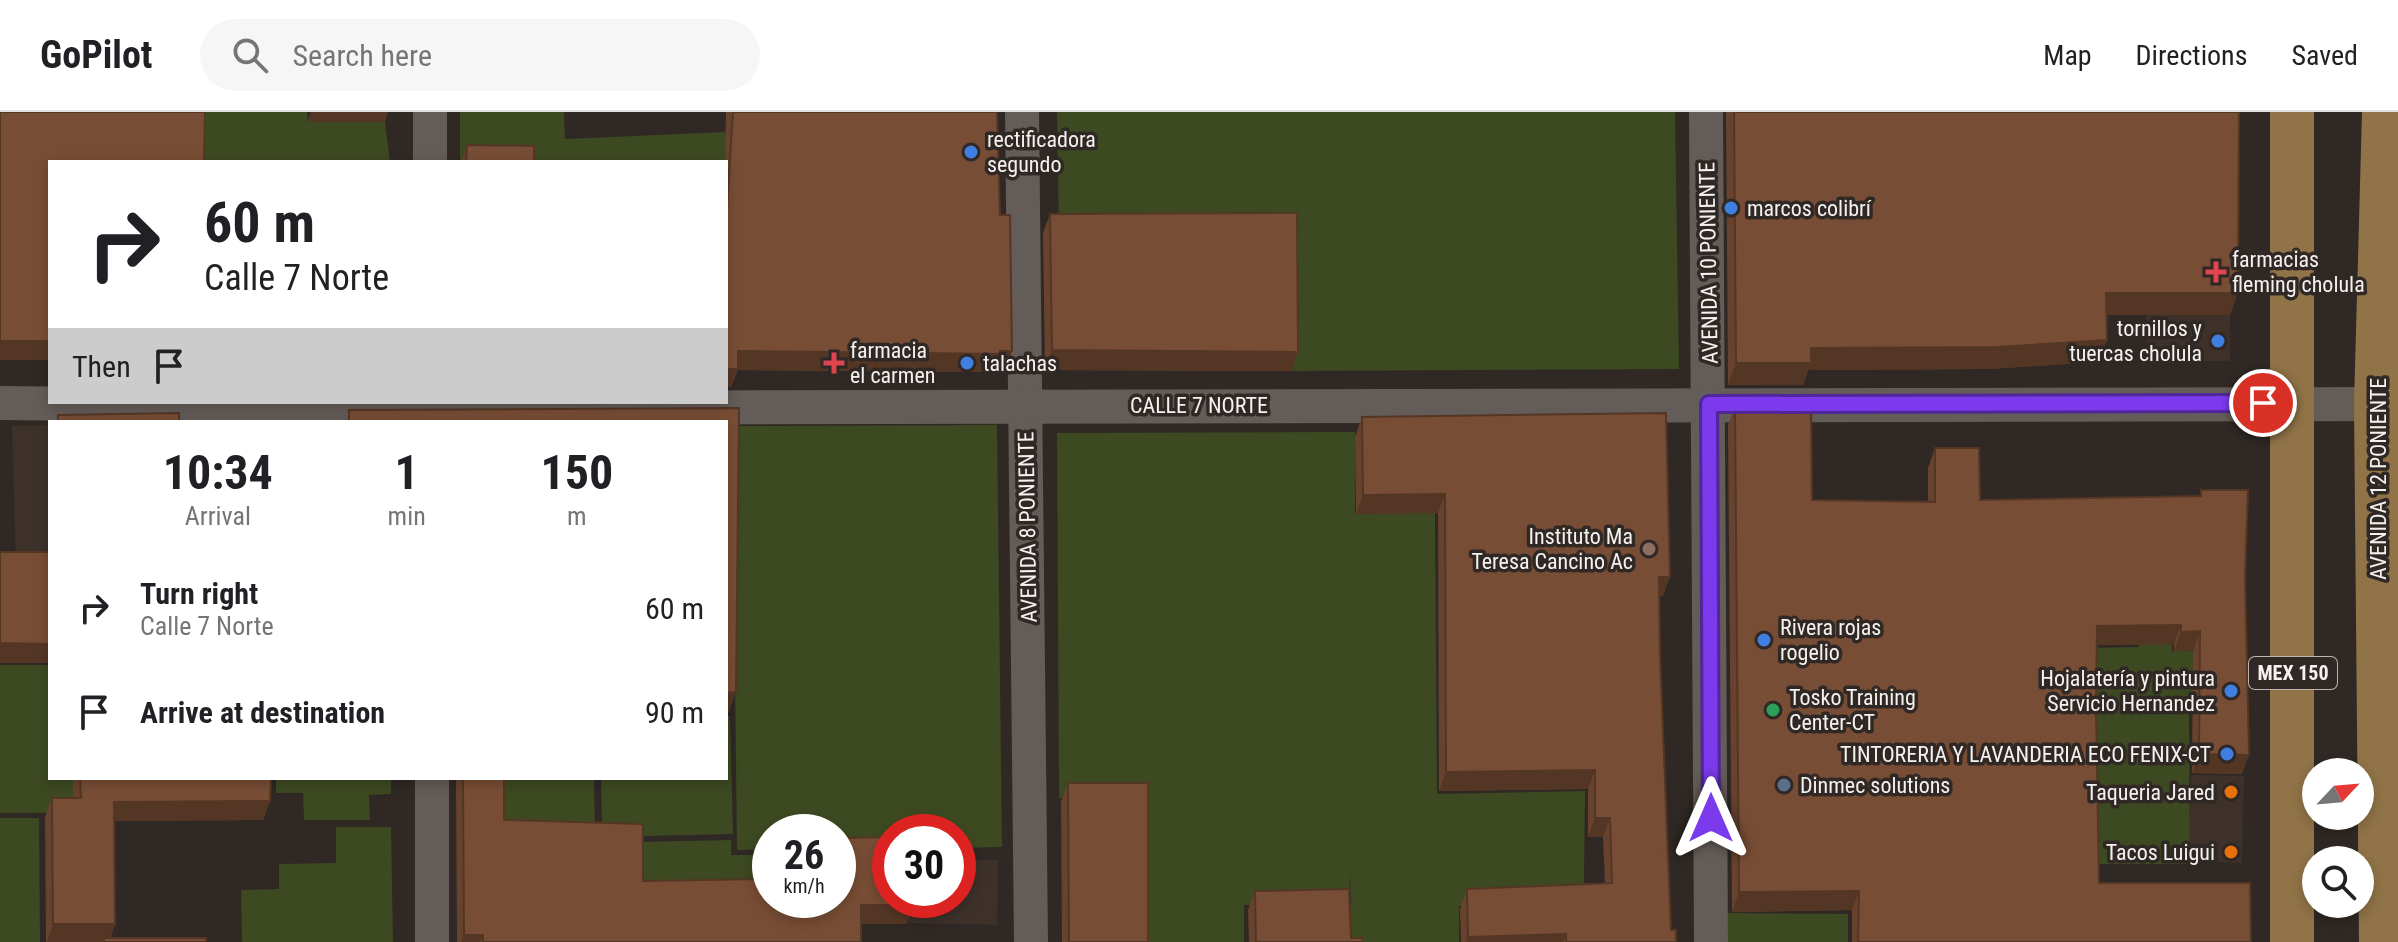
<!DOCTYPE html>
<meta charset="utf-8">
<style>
body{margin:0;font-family:"Roboto Condensed",sans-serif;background:#f6f6f6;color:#202124;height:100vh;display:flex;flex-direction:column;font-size:30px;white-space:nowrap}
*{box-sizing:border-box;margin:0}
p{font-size:26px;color:#757577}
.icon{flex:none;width:44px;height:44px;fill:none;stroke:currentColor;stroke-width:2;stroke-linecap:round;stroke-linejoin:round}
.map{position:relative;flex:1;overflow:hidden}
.details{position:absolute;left:48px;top:308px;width:680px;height:360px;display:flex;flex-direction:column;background:#fff;border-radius:0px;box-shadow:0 4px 12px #0003}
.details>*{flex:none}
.hud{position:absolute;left:48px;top:48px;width:680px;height:244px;border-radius:0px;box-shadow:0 4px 12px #0003;background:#fff;color:#202124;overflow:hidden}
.needle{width:52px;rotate:64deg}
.fabs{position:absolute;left:2302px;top:646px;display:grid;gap:16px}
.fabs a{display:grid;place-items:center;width:72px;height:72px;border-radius:50%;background:#fff;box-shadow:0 4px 12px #0003;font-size:40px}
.speed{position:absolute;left:752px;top:702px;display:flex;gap:16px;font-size:40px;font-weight:700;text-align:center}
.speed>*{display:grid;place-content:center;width:104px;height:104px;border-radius:50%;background:#fff;box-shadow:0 4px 12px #0003;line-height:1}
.speed small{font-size:20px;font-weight:400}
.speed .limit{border:12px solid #d22;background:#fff;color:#111}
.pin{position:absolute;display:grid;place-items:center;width:68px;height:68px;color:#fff;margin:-34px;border:4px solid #fff;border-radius:50%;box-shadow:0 2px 8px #0007}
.me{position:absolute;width:88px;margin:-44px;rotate:0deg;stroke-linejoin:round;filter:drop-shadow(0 0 6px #0008)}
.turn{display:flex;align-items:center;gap:28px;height:168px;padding:0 24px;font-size:36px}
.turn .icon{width:104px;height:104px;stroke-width:2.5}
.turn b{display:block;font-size:56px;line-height:68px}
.then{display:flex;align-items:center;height:76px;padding:0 24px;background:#0003;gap:16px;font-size:30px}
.eta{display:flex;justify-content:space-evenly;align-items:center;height:136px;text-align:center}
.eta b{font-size:48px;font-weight:700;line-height:56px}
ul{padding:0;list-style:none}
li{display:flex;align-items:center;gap:24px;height:104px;padding:0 24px}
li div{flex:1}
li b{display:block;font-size:30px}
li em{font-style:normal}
header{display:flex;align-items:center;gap:48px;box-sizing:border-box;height:112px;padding:0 40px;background:#fff;border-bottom:2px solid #e0e0e0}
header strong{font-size:38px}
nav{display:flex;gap:44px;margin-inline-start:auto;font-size:28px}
.search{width:560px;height:72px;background:#f6f6f6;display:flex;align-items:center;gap:20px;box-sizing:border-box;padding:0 28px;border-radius:44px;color:#757577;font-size:30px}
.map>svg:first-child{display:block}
.built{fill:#3d312a}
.green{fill:#3d4921}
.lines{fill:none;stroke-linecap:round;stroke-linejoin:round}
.street{stroke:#645c58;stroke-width:34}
.primary{stroke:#907347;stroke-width:44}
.wall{fill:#67422e}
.shaded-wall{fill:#543625}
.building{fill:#784d35;stroke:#543625;stroke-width:2}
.route-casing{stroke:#51269a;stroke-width:20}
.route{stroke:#7c3aed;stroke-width:14}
.shop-dot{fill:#3f7fe0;stroke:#2f2825;stroke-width:3}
.health-dot{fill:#e0444e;stroke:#2f2825;stroke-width:3}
.education-dot{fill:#8d6e63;stroke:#2f2825;stroke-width:3}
.leisure-dot{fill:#2e9e5b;stroke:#2f2825;stroke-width:3}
.service-dot{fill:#5c6f8a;stroke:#2f2825;stroke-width:3}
.food-dot{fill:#e8710a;stroke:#2f2825;stroke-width:3}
.labels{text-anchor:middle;stroke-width:7;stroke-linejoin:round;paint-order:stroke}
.shield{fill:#2f2825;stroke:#bab5b2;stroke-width:2}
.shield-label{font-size:20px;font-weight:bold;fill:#f5f1ee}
.poi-label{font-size:22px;fill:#f5f1ee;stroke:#2f2825;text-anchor:start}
.street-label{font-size:22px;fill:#f5f1ee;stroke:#2f2825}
</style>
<header>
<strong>GoPilot</strong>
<div class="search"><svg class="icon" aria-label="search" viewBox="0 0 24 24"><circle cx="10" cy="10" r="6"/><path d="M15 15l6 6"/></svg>Search here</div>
<nav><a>Map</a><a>Directions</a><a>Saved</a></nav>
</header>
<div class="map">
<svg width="2398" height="830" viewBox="0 0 2398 830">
<rect width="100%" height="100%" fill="#2f2825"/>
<g class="built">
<path d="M2146,202l84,1v46l-83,1z"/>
<path d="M49,313l1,139 -34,1 -4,-139z"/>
<path d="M2191,663l53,1 -2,87 -53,-2z"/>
<path d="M958,747l40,1 -1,65 -88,-2v-23h49z"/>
</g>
<g class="green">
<path d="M199,0h108l1,10h77l5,40h-193z"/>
<path d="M460,0h104l1,27 161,-7 -1,30h-265z"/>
<path d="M1057,0h618l4,257 -388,2 -232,-137z"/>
<path d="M997,313l5,422 -44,1v-16h-68v16l-52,1v-17h-68v17l-33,1 -5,-424z"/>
<path d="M1355,320v81h80l2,281 148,-3 -1,92h8v23h-133v36h-114l-1,-35 7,-1 -1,-33 -1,32h-105v37h-96l-1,-144h-88l-2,-365z"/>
<path d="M2139,486l34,29 -1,24 65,1 -21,52 -27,1 1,159h-99l3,-216 45,-1z"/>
<path d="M0,553h50v113h81l1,34 -132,1z"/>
<path d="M726,604h4l3,118 -131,3 -1,-59h125z"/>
<path d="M138,666h253v16l-22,1 1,25h-66l-1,-27h-27v-14z"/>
<path d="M504,666h90l1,57 -90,1z"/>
<path d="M0,706h39l1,124h-40z"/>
<path d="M336,715h55l2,115h-151l-1,-52 38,-1v-25l57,-1z"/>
<path d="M731,728v15h39v35l-278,6 146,-54z"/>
<path d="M1728,801l120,1v28h-121z"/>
</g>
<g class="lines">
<g class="street">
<path d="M430,0v50"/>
<path d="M1022,0l9,830"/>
<path d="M1706,0l5,830"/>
<path d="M0,291l446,5 1952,-4"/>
<path d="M432,666v164"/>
</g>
<g class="primary">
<path d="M2292,830v-830"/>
<path d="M2381,830l-5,-538 8,-292"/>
</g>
</g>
<g class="wall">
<path d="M726,0h271l3,103 12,136 -7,18h-11l-1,3 -255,-2 -7,17h-5v-225h-1z"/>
<path d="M1726,0h513l-9,203h-124l1,25 -9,22 -110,7 -180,1 -5,15h-75z"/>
<path d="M467,33l67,17h-73z"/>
<path d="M1050,102l248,138 -7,19 -246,-1 -2,-137z"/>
<path d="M1735,294l77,94 116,2v-34l7,-20 45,52 219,-4 2,-6 44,86 -3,198 -50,-1 1,-122h-19v-7l-77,1 -1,63 3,175 152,59h-399v-32l-120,2 -4,-487z"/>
<path d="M1362,305l301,179h-4l1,60 11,274 5,12h-215l-1,-33 7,-20 138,-5 -2,-47h-15v-48l-149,2 -1,-278 -82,1 -1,-77z"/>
<path d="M73,666h198l-1,23 -7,19 -149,1 1,103 -5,14 96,4h-160l-1,-125 7,-19h21z"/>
<path d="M456,666h48v42l139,61 264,43h-46v18h-404z"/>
<path d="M1068,671l80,159h-86l-1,-140z"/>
<path d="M1255,779l96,47 11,4h-113l-1,-32z"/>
</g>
<g class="shaded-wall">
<path d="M311,0h77l-3,10h-78z"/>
<path d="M2106,181h132l-8,22h-132z"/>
<path d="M2107,228l-9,22 -110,7 -180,1 -5,15h-75l8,-22 75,-15z"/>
<rect x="0" y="229" width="50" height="19"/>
<path d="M1052,238l246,2 -7,19 -246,-1z"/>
<path d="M738,239h274l-7,18h-11l-1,3 -255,-2 -7,17h-5v-18z"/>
<path d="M1445,382l-7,19 -82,1 7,-19z"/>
<path d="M1659,465h11l-7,19h-11z"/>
<path d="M2181,513l-7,19 -84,1 7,-19z"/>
<path d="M2200,519l-7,20h-19l7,-19z"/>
<path d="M0,531l50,1v19h-50z"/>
<path d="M736,580l-7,20h-3v-19z"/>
<path d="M2199,642l50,1 -7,19 -50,-1z"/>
<path d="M1595,658l-7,19 -149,2 7,-19z"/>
<path d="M270,689l-7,19 -156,1 7,-19z"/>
<path d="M1595,706h15l-7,19h-15z"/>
<path d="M1859,779l-7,19 -120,2 7,-20z"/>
<path d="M861,793h53l-7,19h-53z"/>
<path d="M53,812h62l-6,18 -5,-4 -2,4h-55z"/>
<path d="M1566,822l-3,8h-97l2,-5z"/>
<path d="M464,823h19l-3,7h-19z"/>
</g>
<g class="building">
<path d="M0,0h205l-1,50h-154v179h-50z"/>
<path d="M733,0h264l3,103h10l2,136h-12v3l-262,-3v18h-12v-146z"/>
<path d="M1734,0h505l-1,181h-132l1,47 -110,7 -186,1v15h-75z"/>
<path d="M467,33l67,1v16h-68z"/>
<path d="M1297,101l1,139 -246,-2 -2,-136z"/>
<path d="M1735,294h76l1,94 123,2v-54h44l1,52 221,-4v-6h47l-3,86 4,179 -50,-1 1,-123 -19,1v-7l-84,1 -1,82 3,175h151l1,59h-393l1,-51 -120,1z"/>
<path d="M739,296l-3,284 -10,1v-271h-377v-12z"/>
<path d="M179,301v9h-121v-7z"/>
<path d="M1666,301l4,164h-11l1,79 11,274h5v12h-110v-8l-98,3 -1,-48 145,-6 -2,-65h-15v-48l-149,2 -1,-278 -82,1 -1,-78z"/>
<path d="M0,440h50v92l-50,-1z"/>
<path d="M80,666h191l-1,23 -156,1 1,122h-62l-1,-126h29z"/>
<path d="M463,666h41v42l139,4v57l127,-2v21h68v-62l52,-1v63h24v5h-53v37h-378v-7h-19z"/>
<path d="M1068,671h80v159h-79z"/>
<path d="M1349,777l2,49h11v4h-106l-1,-51z"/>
<rect x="104" y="826" width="102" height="4"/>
</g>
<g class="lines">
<defs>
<path id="route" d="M1711,706l-2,-414 554,-1"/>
</defs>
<use href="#route" class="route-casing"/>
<use href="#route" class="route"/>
</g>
<g class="shop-dot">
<circle cx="971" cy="40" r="8"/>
<circle cx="1731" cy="96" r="8"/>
<circle cx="2218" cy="229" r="8"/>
<circle cx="967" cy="251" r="8"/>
<circle cx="1764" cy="528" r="8"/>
<circle cx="2231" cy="579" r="8"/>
<circle cx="2227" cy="642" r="8"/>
</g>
<g class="health-dot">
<path d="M2212 148h8v8h8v8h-8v8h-8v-8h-8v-8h8z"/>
<path d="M830 239h8v8h8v8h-8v8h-8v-8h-8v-8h8z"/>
</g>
<circle class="education-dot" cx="1649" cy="437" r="8"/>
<circle class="leisure-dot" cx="1773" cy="598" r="8"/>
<circle class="service-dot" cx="1784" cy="673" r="8"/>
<g class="food-dot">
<circle cx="2231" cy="680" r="8"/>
<circle cx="2231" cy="740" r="8"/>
</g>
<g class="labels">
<rect class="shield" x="2249" y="545" width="88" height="32" rx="6"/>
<g class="shield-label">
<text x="2293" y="568">MEX 150</text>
</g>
<g class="poi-label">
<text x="987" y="35">rectificadora<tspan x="987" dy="25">segundo</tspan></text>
<text x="1747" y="104">marcos colibrí</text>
<text x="2232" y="155">farmacias<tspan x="2232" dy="25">fleming cholula</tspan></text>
<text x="2202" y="224" text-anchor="end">tornillos y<tspan x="2202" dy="25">tuercas cholula</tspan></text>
<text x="850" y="246">farmacia<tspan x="850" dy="25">el carmen</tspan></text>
<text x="983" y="259">talachas</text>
<text x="1633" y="432" text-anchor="end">Instituto Ma<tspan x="1633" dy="25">Teresa Cancino Ac</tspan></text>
<text x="1780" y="523">Rivera rojas<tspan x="1780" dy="25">rogelio</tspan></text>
<text x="2215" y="574" text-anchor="end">Hojalatería y pintura<tspan x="2215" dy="25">Servicio Hernandez</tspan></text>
<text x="1789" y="593">Tosko Training<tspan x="1789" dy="25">Center-CT</tspan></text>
<text x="2211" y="650" text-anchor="end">TINTORERIA Y LAVANDERIA ECO FENIX-CT</text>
<text x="1800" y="681">Dinmec solutions</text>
<text x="2215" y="688" text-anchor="end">Taqueria Jared</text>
<text x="2215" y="748" text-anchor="end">Tacos Luigui</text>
</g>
<g class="street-label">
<text transform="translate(1708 151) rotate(-91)" y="8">AVENIDA 10 PONIENTE</text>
<text x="1199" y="301">CALLE 7 NORTE</text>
<text transform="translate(2378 367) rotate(-90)" y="8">AVENIDA 12 PONIENTE</text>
<text transform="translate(1027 415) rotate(-91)" y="8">AVENIDA 8 PONIENTE</text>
</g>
</g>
</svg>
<div class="fabs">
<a><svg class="needle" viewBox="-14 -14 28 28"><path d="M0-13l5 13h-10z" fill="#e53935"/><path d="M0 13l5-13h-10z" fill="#757577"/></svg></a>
<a><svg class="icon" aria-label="search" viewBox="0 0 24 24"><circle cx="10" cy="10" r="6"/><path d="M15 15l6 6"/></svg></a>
</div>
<div class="speed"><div>26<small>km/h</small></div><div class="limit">30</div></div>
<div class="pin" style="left:2263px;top:291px;background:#d93025"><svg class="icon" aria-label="arrive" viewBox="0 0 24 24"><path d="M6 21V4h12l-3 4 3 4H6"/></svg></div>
<svg class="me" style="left:1711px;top:706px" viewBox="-20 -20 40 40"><path d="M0-17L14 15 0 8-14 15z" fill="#7c3aed" stroke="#fff" stroke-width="4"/></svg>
<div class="hud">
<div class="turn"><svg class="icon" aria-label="right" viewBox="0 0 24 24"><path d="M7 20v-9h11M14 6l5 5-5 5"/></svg><div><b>60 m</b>Calle 7 Norte</div></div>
<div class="then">Then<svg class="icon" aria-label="arrive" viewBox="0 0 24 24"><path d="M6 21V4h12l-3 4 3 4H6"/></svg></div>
</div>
<section class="details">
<div class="eta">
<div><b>10:34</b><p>Arrival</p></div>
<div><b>1</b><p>min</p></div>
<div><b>150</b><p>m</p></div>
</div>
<ul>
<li><svg class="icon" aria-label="right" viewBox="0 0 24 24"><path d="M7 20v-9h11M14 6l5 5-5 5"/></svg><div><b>Turn right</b><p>Calle 7 Norte</p></div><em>60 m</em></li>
<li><svg class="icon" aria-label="arrive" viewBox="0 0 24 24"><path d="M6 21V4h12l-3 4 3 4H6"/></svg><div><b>Arrive at destination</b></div><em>90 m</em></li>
</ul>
</section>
</div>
